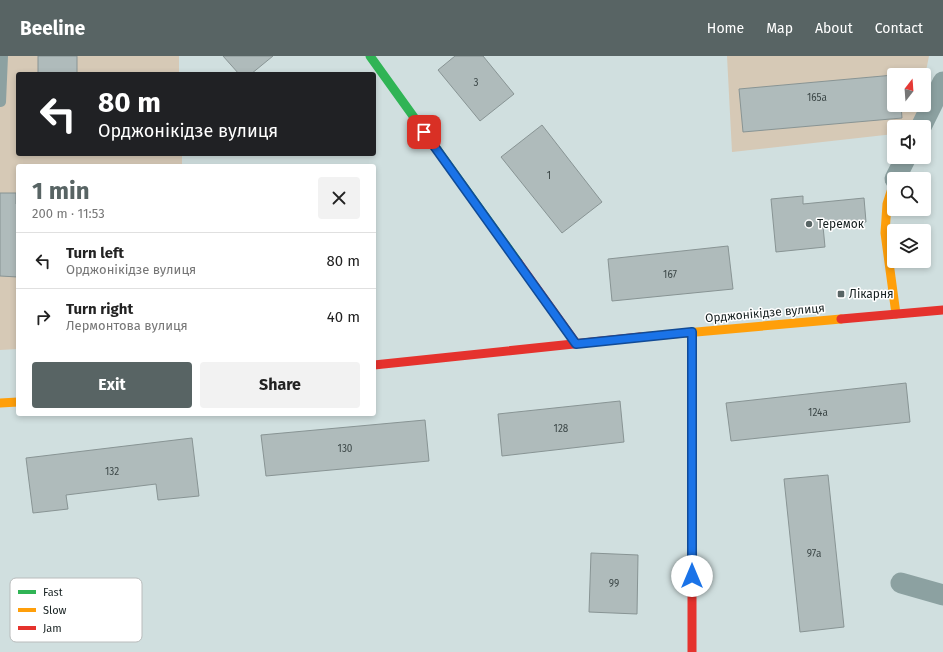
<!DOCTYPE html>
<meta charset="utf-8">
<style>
body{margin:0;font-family:"Fira Sans",sans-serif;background:#f2f2f2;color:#222;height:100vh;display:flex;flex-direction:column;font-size:15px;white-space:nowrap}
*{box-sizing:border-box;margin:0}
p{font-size:13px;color:#767676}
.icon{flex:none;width:22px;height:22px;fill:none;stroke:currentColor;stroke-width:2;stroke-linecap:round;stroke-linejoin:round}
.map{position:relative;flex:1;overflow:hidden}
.panel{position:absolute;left:16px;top:108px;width:360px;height:252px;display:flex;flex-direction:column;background:#fff;border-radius:4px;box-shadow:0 2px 6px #0003}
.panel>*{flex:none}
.hud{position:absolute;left:16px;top:16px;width:360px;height:84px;border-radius:4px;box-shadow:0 2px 6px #0003;background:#202124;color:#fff;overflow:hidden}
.needle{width:26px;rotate:17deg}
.tools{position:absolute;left:887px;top:12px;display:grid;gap:8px}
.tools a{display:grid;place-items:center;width:44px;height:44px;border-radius:4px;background:#fff;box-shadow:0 2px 6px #0003;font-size:20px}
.pin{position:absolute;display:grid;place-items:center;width:34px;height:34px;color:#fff;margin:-17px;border-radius:8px;box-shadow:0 2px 6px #0006}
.me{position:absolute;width:44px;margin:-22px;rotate:0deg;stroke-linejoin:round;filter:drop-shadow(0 0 3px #0008)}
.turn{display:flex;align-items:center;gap:14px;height:84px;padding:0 16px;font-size:18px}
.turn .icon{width:52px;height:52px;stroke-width:2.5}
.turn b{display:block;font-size:28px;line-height:34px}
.round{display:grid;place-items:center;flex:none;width:42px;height:42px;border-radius:4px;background:#f2f2f2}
.headline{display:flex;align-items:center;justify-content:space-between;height:68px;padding:0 16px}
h1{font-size:24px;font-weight:700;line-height:30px;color:#586464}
.cta{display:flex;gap:8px;margin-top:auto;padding:8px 16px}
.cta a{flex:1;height:46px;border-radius:4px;background:#586464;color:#fff;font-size:16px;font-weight:700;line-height:46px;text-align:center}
.cta a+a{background:#f2f2f2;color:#222}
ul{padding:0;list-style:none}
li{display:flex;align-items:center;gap:12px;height:56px;padding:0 16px;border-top:1px solid #e0e0e0}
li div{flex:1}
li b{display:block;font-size:15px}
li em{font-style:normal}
header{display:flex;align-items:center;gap:24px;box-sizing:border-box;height:56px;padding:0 20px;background:#586464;color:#fff}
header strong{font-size:19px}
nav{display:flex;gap:22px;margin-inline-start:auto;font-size:14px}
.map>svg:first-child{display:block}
.green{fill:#d6c9b6}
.building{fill:#afbbbb;stroke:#889494}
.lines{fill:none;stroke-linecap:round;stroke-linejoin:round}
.lane{stroke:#8ca1a1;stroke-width:10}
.street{stroke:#8ca1a1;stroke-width:21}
.fast{stroke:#30b455;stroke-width:9}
.slow{stroke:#ff9f0a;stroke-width:9}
.jam{stroke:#e5322d;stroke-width:9}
.route-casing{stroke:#114b97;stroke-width:10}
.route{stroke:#1a73e8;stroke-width:7}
.poi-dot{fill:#586464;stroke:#fff;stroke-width:1.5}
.labels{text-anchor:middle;stroke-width:3;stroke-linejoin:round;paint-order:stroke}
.number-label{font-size:10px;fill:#3d4848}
.poi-label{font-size:12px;fill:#172121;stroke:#fff;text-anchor:start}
.street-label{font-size:12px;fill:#172121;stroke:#fff}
.key{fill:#fff;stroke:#b9bcbc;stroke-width:1}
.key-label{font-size:11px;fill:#172121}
</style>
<header>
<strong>Beeline</strong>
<nav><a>Home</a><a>Map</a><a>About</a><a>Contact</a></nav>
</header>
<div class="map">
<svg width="943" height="596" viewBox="0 0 943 596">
<rect width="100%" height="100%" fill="#d0dfdf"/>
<g class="green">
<path d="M0,0h179v18h-161v80h164v12h-164v183l-18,1z"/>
<path d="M727,0h202l-5,25v-6h-30v30h25l-5,22h-20v7l-162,18z"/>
</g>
<g class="building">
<rect x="38" y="0" width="39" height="18"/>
<path d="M223,0h50l-22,18h-12z"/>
<path d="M455,0h28l31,38 -34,27 -42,-51z"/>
<path d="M894,19v30h7l1,13 -159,14 -4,-43z"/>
<path d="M542,69l60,77 -40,31 -61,-76z"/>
<path d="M0,137h16v11h2v73l-18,-1z"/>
<path d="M803,140v8l61,-6 2,24 -43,4 2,21 -49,5 -5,-53z"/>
<path d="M728,190l5,43 -121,12 -4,-42z"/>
<path d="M906,327l4,39 -179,19 -5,-38z"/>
<path d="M620,345l4,41 -122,14 -4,-42z"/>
<path d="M425,364l4,41 -163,15 -5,-41z"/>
<path d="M192,382l7,58 -41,4 -2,-16 -90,11 2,14 -35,4 -7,-55z"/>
<path d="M828,419l16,152 -44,5 -16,-153z"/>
<path d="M591,497l47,2 -1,59 -48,-2z"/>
</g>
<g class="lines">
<path class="lane" d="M0,46h1l2,-46"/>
<g class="street">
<path d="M921,71l22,-45"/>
<path d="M895,123l11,-22"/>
<path d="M901,527l42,12"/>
</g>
<g class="fast">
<path d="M370,0l148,206"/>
<path d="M692,276v157"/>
</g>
<g class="slow">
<path d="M894,126l-7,22 -2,29 11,81"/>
<path d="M640,281l201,-18"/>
<path d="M0,347l18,-1"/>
</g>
<g class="jam">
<path d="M518,206l58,81"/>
<path d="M841,263l102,-9"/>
<path d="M374,309l266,-28"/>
<path d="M692,433v163"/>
</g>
</g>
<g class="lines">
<defs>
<path id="route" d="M424,76l152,212 116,-12v244"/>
</defs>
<use href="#route" class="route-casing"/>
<use href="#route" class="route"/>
</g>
<g class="poi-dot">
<circle cx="809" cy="168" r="4"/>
<rect x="837" y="234" width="8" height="8" rx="2"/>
</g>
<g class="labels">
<g class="number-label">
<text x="476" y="30">3</text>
<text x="817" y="45">165а</text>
<text x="549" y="123">1</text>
<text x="670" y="222">167</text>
<text x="818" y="360">124а</text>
<text x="561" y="376">128</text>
<text x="345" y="396">130</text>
<text x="112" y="419">132</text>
<text x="814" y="501">97а</text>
<text x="614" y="531">99</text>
</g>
<g class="poi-label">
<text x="817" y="172">Теремок</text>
<text x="849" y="242">Лікарня</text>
</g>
<g class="street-label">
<text transform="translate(765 257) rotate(-5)" y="4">Орджонікідзе вулиця</text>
</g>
</g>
<rect x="10" y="522" width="132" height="64" rx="6" class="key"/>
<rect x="18" y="534" width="18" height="4" fill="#30b455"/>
<rect x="18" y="552" width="18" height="4" fill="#ff9f0a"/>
<rect x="18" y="570" width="18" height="4" fill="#e5322d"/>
<g class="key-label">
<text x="43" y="540">Fast</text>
<text x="43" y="558">Slow</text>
<text x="43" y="576">Jam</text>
</g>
</svg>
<div class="tools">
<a><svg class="needle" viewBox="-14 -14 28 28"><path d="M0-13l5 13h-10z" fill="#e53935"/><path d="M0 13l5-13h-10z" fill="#767676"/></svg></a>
<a><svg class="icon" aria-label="sound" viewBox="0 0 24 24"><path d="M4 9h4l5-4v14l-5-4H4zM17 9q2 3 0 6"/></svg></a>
<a><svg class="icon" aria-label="search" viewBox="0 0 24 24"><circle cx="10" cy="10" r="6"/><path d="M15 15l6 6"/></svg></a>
<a><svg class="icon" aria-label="layers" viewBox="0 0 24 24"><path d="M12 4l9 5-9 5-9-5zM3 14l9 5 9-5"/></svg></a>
</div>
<div class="pin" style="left:424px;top:76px;background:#d93025"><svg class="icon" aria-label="arrive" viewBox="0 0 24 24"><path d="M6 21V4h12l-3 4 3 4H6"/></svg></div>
<svg class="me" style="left:692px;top:520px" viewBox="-20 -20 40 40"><circle r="19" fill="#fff"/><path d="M0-13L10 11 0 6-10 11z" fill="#1a73e8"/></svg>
<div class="hud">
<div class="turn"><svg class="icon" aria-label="left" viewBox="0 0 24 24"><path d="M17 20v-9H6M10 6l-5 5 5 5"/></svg><div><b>80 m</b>Орджонікідзе вулиця</div></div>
</div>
<section class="panel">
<div class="headline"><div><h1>1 min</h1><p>200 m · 11:53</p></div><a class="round"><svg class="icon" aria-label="close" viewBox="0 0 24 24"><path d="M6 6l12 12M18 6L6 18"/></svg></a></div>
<ul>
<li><svg class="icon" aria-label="left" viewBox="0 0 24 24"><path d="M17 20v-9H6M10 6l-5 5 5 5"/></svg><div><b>Turn left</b><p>Орджонікідзе вулиця</p></div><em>80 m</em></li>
<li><svg class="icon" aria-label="right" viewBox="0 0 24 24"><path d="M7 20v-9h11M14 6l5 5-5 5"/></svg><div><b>Turn right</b><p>Лермонтова вулиця</p></div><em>40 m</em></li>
</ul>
<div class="cta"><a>Exit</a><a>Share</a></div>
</section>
</div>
